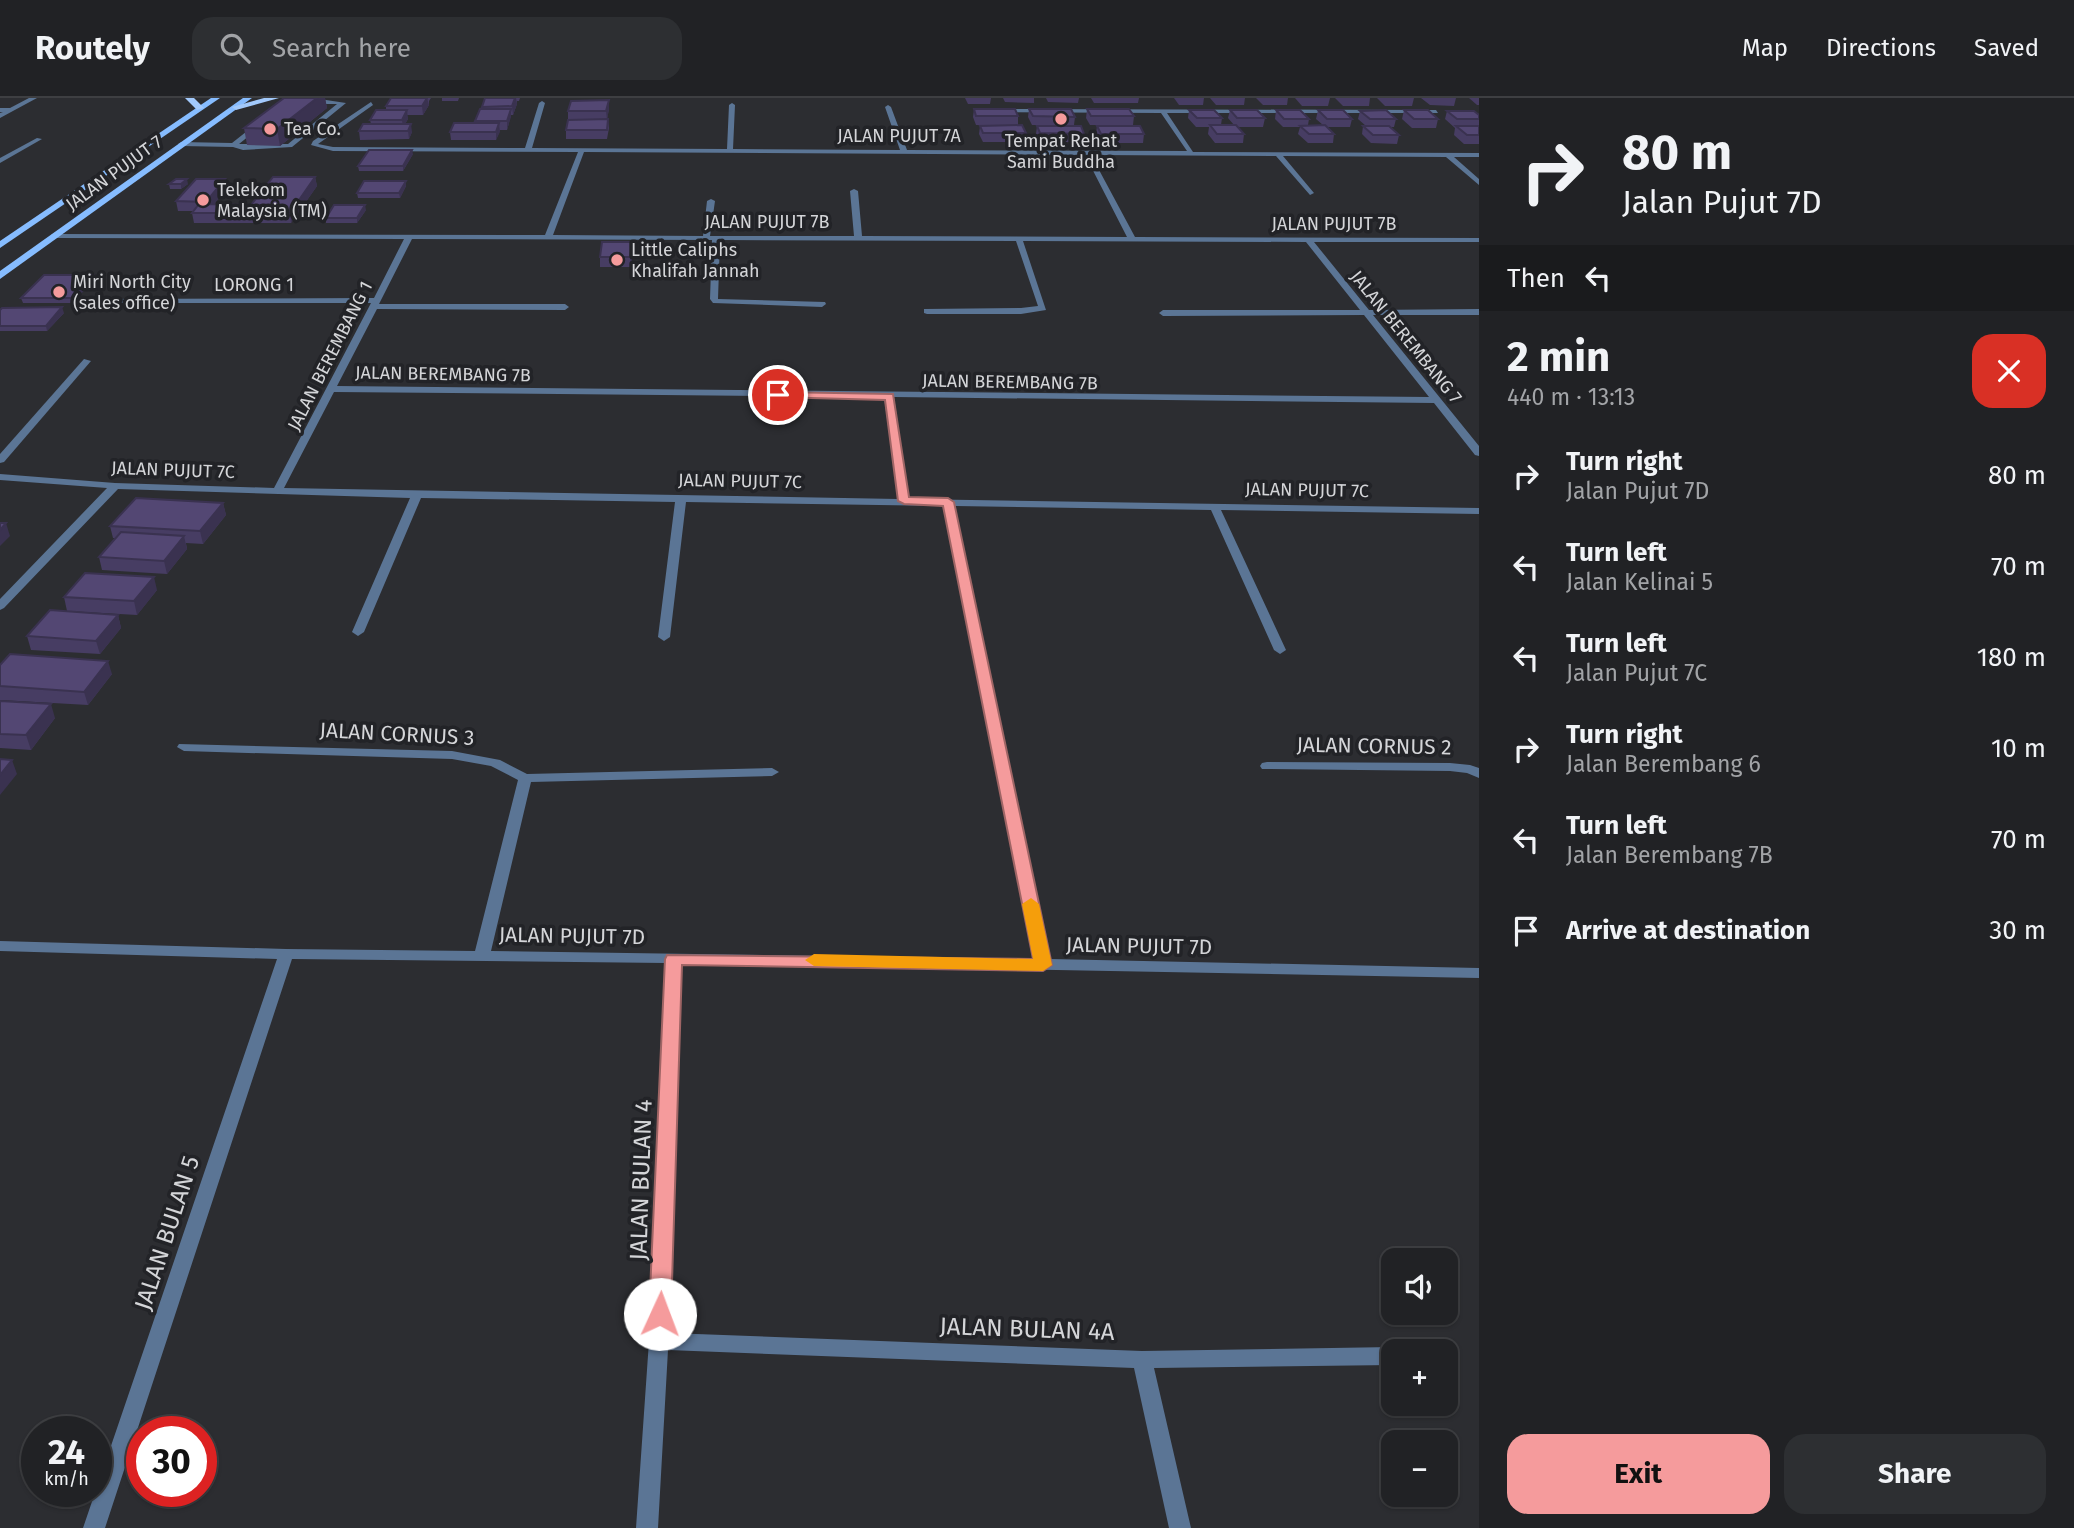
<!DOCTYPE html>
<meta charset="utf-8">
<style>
body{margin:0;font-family:"Fira Sans",sans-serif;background:#2d2f32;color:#f1f3f6;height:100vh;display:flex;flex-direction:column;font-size:26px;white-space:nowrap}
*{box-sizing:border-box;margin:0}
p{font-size:23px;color:#a2a4a7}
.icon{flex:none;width:38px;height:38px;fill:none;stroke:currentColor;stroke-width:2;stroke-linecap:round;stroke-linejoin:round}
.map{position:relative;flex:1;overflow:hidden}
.sheet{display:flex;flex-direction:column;background:#212225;width:595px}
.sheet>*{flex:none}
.guide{background:#212225;color:#f1f3f6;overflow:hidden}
.controls{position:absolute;left:1381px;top:1150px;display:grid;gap:14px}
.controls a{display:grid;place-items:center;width:77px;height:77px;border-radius:14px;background:#212225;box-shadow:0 2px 5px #0004,0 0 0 2px #3e3f42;font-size:35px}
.speed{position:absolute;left:21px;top:1318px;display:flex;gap:14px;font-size:35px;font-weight:700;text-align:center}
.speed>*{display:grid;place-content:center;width:91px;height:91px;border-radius:50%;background:#212225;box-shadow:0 2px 5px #0004,0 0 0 2px #3e3f42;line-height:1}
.speed small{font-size:18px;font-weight:400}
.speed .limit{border:10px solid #d22;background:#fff;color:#111}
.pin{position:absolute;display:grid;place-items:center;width:60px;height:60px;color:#fff;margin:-30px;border:4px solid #fff;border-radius:50%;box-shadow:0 2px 7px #0007}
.me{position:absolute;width:77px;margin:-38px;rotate:2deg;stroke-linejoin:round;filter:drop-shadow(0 0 5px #0008)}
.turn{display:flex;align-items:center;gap:24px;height:147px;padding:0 28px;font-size:32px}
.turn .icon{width:91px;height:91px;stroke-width:2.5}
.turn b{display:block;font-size:49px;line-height:60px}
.then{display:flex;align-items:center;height:66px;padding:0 28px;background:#0003;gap:14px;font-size:26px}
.round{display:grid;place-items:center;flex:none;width:74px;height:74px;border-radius:21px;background:#2d2f32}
.head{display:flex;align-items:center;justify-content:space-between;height:119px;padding:0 28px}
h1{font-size:42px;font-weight:700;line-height:52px}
.primary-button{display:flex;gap:14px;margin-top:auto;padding:14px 28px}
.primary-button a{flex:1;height:80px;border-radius:21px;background:#f59b9c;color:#111;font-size:28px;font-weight:700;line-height:80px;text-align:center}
.primary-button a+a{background:#2d2f32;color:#f1f3f6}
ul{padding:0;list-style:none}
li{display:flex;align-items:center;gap:21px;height:91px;padding:0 28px}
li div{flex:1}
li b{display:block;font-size:26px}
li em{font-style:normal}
header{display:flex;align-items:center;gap:42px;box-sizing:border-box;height:98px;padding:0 35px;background:#212225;border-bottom:2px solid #3e3f42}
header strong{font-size:33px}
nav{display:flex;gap:38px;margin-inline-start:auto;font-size:24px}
.search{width:490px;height:63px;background:#2d2f32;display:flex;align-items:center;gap:18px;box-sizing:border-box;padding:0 24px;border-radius:21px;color:#a2a4a7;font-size:26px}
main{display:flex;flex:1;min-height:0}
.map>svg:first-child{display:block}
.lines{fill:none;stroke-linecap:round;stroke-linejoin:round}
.service{fill:#5b7595;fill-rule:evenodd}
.minor{fill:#5b7595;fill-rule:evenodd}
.primary{fill:#86bcff;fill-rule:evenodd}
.trunk{fill:#a2c9fb;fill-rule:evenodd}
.wall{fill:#473d63}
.shaded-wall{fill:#3a3250}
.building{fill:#534773;stroke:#3a3250;stroke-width:2}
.route{fill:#f59b9c;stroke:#9f6565;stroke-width:2}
.slow{fill:#f59e0b}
.poi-dot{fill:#f59b9c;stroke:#222327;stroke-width:2.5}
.labels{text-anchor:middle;stroke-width:7;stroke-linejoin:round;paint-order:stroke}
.far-poi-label{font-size:18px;fill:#d4d5d8;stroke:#222327;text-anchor:start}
.far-street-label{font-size:18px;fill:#d4d5d8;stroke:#222327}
.street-label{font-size:21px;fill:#d4d5d8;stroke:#222327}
.near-street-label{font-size:24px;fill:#d4d5d8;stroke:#222327}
</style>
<header>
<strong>Routely</strong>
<div class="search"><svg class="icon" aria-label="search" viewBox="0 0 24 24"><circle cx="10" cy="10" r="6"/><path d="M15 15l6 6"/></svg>Search here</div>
<nav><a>Map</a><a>Directions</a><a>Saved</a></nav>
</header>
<main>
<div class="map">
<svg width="1479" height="1430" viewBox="0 0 1479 1430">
<rect width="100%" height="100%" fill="#2c2d31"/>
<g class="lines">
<path class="service" d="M326,2l20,3 -54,44 -49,3 -10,-3 -52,-1 -3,-2 3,-2 51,1 44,-35zM326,6h11l-49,40h-49l41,-33z"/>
<g class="minor">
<path d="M29,0h8l-37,20v-5l3,-1h-3v-4h10z"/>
<path d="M542,3l3,2 -13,45 195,1 2,-44 3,-2 3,2 -2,44 167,1 -15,-43 3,-2 3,2 16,43 280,1 -26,-38 -166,-1 2,-3 439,1 2,3h-271l26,39 286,1v4h-25l25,22v6l-33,-28 -163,-1 31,37 -4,2 -34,-39 -185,-1 44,82 344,1v4h-165l55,68 110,-1v6h-106l106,131v10l-4,-1 -41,-52 -540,-6 15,102 570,9v6l-258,-4 65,140 -6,4 -6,-4 -63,-140 -256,-4 95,453 429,9v10l-797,-15 -13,370 473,18 251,-4 7,3 -7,1v14l-239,3 37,160h-22l-35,-160 -466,-18 -10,178h-22l13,-187 17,-378 -374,-4 -187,569h-22l194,-569 -277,-8v-10l286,8 189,2 43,-171 -27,-14 -39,-7 -268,-8 -7,-4 2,-3 273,7 48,9 27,14 245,-6 7,4 -7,4 -241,6 -40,169 543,8 -89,-453 -259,-4 -16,135 -6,4 -6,-4 17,-135 -254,-4 -57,134 -6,4 -6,-4 58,-134 -292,-9 -114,119 -4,2v-11l107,-111 -107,-8v-6l115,9 159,5 97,-185h-284v-4l287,-1 30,-59 -349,-1 -4,-2 1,-2 493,1 33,-83 -245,-1 -22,-6 2,-4 58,-39 2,3 -55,39 15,3 192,1 14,-45zM584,54l501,3 42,82 -265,-1 -4,-45 -4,-2 -4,2 4,45h-144l5,-35 -4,-2 -4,2 -4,35 -150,-1zM412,141l300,1 -2,59 3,4 109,4 4,-3 -1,-2 -107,-3 2,-59 296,1 22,65 -17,2 -97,1v4l3,1h94l25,-4 -23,-69 283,1 54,68h-197l-4,3 4,3 201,-1 65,82 -1092,-11 40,-77 188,1 4,-3 -4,-3h-186zM334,294l550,5 14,102 -614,-11z"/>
<path d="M37,40l5,1 -42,24v-5z"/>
<path d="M84,261l7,2 -87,101 -4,1v-9z"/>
<path d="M1267,664l183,1 20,2 9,3v10l-12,-5 -17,-2 -188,-2 -2,-3 2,-3z"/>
<path d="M1446,1249l10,3 3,6 -3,6 -10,2v-13h-8z"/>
</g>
<g class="primary">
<path d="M211,0h9l-220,150v-7z"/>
<path d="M243,0h9l-252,181v-8z"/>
</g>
<g class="trunk">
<path d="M185,0h9l10,10 -7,2z"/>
<path d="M264,0h15l-43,12 -4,-3z"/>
</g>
</g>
<g class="wall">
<path d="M284,0h41l2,10 -47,38 -33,-1 -3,-17z"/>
<path d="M391,0h40l-2,3v4l-6,10h-16l1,4 -3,5 7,8 -3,7 -49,1 -1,-9 12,-7 -1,-4 16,-10v-4z"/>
<path d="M442,0h17l-1,3h-16z"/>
<path d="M485,0h35l-1,3h-2v3l-4,11h-2l-4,15h-7l-4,10h-45l-1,-8 25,-9v-2l7,-12v-2z"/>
<path d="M965,0h26l-1,6h-22z"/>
<path d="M1003,0h31v5l-29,-1z"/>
<path d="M1046,0h33l-1,5 -30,-1z"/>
<path d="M1091,0h48l-1,5h-44z"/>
<path d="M1174,0h30l-1,7h-24z"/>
<path d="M1210,0h35l-1,7h-28z"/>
<path d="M1256,0h32l-1,7h-24z"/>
<path d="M1295,0h35l-2,8h-26z"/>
<path d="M1335,0h35l-1,8h-26z"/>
<path d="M1377,0h37l-2,8h-27z"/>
<path d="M1421,0h35l-2,8 -24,-1z"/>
<path d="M1469,0h10v7h-2z"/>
<path d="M609,11l-2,10h1l1,9 -2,11h-41v-9l2,-10v-9z"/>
<path d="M974,11l44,7v9h-42l-3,-8z"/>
<path d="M1029,11l46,8 -1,8h-42l-4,-8z"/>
<path d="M1087,11l47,7 -1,9h-43l-4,-7z"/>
<path d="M1189,12l33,8 -1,7h13l-6,-7 2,-8 35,8 -2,9h-25l6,7 -1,9h-28l-7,-9 1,-7h-13l-8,-9z"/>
<path d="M1276,12l33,9 -1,6h15l-7,-6 2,-9 34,9 -2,8h-23l7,7 -1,9h-25l-10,-9 2,-7h-17l-8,-8z"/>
<path d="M1404,12l34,9 -2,9h-24l-10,-9z"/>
<path d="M1360,13l36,8 -2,8h-3l8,8 -2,9 -26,-1 -9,-9 1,-8h3l-8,-7z"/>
<path d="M1447,13l32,4v29h-15l-10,-9 1,-7 -10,-9z"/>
<path d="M980,28l46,7 -1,9h-42l-4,-8z"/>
<path d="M1037,28l47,8 -1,8h-44l-3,-8z"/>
<path d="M1097,28l47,8 -1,9h-43l-4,-9z"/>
<path d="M413,56l-10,17h-44l-1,-5z"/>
<path d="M315,79l2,9 -26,37h-97l-2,-10 2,-2h-16l-2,-10 51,-12 -13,15 37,1z"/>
<path d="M406,83v5l-6,12h-42l-1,-5z"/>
<path d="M169,86h19l-7,5h-11z"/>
<path d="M366,112l-9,13h-31v-5z"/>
<path d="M632,144l1,10 -2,15h-31v-10z"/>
<path d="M94,182l-22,23h-49l-2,-5z"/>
<path d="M0,212l64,3 -17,18h-47z"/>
<path d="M223,405l3,12 -23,29 -17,-1 1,6 -20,25 -65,-4 -3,-13 16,-19h-2l-3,-12z"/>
<path d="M157,492l-20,25 -70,-4 -3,-14z"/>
<path d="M118,517l3,13 -21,26 -69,-4 -4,-14z"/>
<path d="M0,567l112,9 -24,31 -88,-5z"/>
<path d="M0,603l55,17 -24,32 -31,-2z"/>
</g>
<g class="shaded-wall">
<path d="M317,0h8l2,10 -47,38 -3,-17z"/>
<path d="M427,0l2,7 -6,10 -1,-9z"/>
<path d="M515,0h1l1,6 -4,11 -1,-9z"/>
<path d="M609,2v9l-2,11 -1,-9z"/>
<path d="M511,11v8l-4,13v-9z"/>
<path d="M407,12l1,9 -5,9 -1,-8z"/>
<path d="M499,25l1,9 -4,8v-8z"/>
<path d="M411,26l1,8 -3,7 -1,-8z"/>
<path d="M412,52l1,4 -10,17v-5z"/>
<path d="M315,79l2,9 -26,37 -1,-10z"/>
<path d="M187,81l1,5 -7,5v-5z"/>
<path d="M225,81l2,10 -19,22 -2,-9z"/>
<path d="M406,83v5l-6,12 -1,-5z"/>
<path d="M365,107l1,5 -9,13v-5z"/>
<path d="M632,144l1,10 -2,15 -1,-10z"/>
<path d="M93,177l1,5 -22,23 -1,-5z"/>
<path d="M62,209l2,6 -17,18 -1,-5z"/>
<path d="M223,405l3,12 -23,29 -3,-13z"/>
<path d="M6,425l4,13 -10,10v-16z"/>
<path d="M184,438l3,13 -20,25 -3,-13z"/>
<path d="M154,479l3,13 -20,25 -3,-14z"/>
<path d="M118,517l3,13 -21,26 -4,-13z"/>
<path d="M108,563l4,13 -24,31 -4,-13z"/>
<path d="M51,606l4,14 -24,32 -5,-15z"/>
<path d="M12,662l5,14 -17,21v-20z"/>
</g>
<g class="building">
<path d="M284,0h33l-40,31 -33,-1z"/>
<path d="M391,0h36l-5,8h-36z"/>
<path d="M485,0h30l-3,8 -30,1z"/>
<path d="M609,2l-3,11h-38l3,-10z"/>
<path d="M480,11h31l-4,12h-32z"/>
<path d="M974,11h41l3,7h-42z"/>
<path d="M1029,11h42l4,8 -42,-1z"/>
<path d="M1087,11h42l5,7h-43z"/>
<path d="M376,12h31l-5,10h-32z"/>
<path d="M1189,12h25l8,8h-25z"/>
<path d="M1230,12h27l8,8h-28z"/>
<path d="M1276,12h24l9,9h-25z"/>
<path d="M1318,12h25l9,9h-25z"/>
<path d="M1386,12l10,9h-26l-10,-8z"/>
<path d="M1404,12h24l10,9h-24z"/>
<path d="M1447,13h27l5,4v4h-22z"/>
<path d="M608,21l-1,11h-41l2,-10z"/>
<path d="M454,25h45l-3,9h-46z"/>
<path d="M363,26h48l-3,7h-49z"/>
<path d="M1022,27l4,8h-43l-3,-7z"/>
<path d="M1210,27h26l8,9h-27z"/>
<path d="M1325,27l9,9h-25l-9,-8z"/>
<path d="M1037,28h44l3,8 -44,-1z"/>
<path d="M1097,28h43l4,8h-43z"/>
<path d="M1363,28h26l10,9h-26z"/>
<path d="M1456,28h23v9h-12z"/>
<path d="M369,52h43l-9,16h-45z"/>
<path d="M273,79h42l-25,36h-98l7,-9 52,1z"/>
<path d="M176,81h11l-6,5h-12z"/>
<path d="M196,81h29l-19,23 -30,-1z"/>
<path d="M364,83h42l-7,12h-42z"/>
<path d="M334,107h31l-8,13h-31z"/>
<path d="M602,144h30l-2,15h-30z"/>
<path d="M44,177h49l-22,23h-50z"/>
<path d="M62,209l-16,19h-46v-16l2,-2z"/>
<path d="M136,400l87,5 -23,28 -90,-5z"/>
<path d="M0,425h6l-6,7z"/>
<path d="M121,434l63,4 -20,25 -65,-4z"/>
<path d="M85,475l69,4 -20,24 -70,-4z"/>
<path d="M50,512l68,5 -22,26 -69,-5z"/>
<path d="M10,556l98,7 -24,31 -84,-6v-21z"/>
<path d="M0,603l51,3 -25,31 -26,-1z"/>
<path d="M0,661l12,1 -12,15z"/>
</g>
<path class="route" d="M778,294l115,2 16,103 39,1 6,4 98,463 -9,6 -361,-6 -11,349 -3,7 -8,2 -8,-2 -3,-7 16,-355 2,-4 366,4 -90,-453 -39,-2 -6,-3 -13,-101 -111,-3 -2,-2z"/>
<path class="slow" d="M1031,800l8,6 13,61 -9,6 -229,-5 -9,-6 9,-6 219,5 -11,-55z"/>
<g class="poi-dot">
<circle cx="1061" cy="21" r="7"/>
<circle cx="270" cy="31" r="7"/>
<circle cx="203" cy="102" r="7"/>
<circle cx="617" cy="162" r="7"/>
<circle cx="59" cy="194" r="7"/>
</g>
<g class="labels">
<g class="far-poi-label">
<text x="284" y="37">Tea Co.</text>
<text x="1061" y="49" text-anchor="middle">Tempat Rehat<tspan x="1061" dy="21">Sami Buddha</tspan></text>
<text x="217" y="98">Telekom<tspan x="217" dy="21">Malaysia (TM)</tspan></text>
<text x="631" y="158">Little Caliphs<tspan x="631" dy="21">Khalifah Jannah</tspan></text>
<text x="73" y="190">Miri North City<tspan x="73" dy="21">(sales office)</tspan></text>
</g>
<g class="far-street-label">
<text x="899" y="44">JALAN PUJUT 7A</text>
<text transform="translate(114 75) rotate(-36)" y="6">JALAN PUJUT 7</text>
<text x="767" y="130">JALAN PUJUT 7B</text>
<text x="1334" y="132">JALAN PUJUT 7B</text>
<text x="254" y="193">LORONG 1</text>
<text transform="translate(1406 239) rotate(51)" y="6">JALAN BEREMBANG 7</text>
<text transform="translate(330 258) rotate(-63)" y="6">JALAN BEREMBANG 1</text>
<text transform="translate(443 276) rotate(1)" y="6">JALAN BEREMBANG 7B</text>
<text transform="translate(1010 284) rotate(1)" y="6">JALAN BEREMBANG 7B</text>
<text transform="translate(173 372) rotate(2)" y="6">JALAN PUJUT 7C</text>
<text transform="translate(740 383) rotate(1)" y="6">JALAN PUJUT 7C</text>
<text transform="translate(1307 392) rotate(1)" y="6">JALAN PUJUT 7C</text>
</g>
<g class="street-label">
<text transform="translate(397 636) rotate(3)" y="7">JALAN CORNUS 3</text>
<text transform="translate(1374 648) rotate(1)" y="7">JALAN CORNUS 2</text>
<text transform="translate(572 838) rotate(1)" y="7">JALAN PUJUT 7D</text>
<text transform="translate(1139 848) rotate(1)" y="7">JALAN PUJUT 7D</text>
</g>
<g class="near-street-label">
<text transform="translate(641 1082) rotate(-88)" y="8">JALAN BULAN 4</text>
<text transform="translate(167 1135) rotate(-72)" y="8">JALAN BULAN 5</text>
<text transform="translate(1027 1231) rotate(2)" y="8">JALAN BULAN 4A</text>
</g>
</g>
</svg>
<div class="controls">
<a><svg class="icon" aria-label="sound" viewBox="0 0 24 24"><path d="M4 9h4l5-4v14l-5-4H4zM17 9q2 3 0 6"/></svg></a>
<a>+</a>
<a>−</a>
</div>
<div class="speed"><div>24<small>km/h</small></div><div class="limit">30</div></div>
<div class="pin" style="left:778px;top:297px;background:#d93025"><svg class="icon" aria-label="arrive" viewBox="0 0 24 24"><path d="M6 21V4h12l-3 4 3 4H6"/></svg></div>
<svg class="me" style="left:660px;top:1216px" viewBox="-20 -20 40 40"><circle r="19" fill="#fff"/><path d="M0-13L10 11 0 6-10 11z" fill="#f59b9c"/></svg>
</div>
<section class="sheet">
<div class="guide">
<div class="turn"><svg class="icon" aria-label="right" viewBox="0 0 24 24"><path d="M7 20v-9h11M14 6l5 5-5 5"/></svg><div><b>80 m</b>Jalan Pujut 7D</div></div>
<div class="then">Then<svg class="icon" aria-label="left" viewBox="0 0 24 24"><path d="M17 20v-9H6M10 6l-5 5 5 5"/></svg></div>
</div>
<div class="head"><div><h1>2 min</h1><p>440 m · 13:13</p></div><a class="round" style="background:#d93025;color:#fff"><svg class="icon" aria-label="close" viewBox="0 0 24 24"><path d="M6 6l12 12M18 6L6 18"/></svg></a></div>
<ul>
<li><svg class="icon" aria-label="right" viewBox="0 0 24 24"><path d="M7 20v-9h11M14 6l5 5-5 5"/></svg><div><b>Turn right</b><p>Jalan Pujut 7D</p></div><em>80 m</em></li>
<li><svg class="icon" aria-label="left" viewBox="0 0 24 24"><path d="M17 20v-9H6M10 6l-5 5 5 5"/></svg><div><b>Turn left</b><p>Jalan Kelinai 5</p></div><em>70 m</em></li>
<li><svg class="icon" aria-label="left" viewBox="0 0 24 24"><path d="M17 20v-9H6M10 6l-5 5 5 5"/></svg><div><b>Turn left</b><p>Jalan Pujut 7C</p></div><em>180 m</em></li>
<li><svg class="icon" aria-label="right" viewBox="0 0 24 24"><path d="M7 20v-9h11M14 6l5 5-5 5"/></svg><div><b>Turn right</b><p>Jalan Berembang 6</p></div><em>10 m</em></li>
<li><svg class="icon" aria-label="left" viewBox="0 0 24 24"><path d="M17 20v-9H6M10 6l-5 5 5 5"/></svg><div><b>Turn left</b><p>Jalan Berembang 7B</p></div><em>70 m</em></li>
<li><svg class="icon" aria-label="arrive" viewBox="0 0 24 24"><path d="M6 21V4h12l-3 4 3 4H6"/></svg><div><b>Arrive at destination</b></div><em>30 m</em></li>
</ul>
<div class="primary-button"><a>Exit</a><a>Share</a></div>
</section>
</main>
